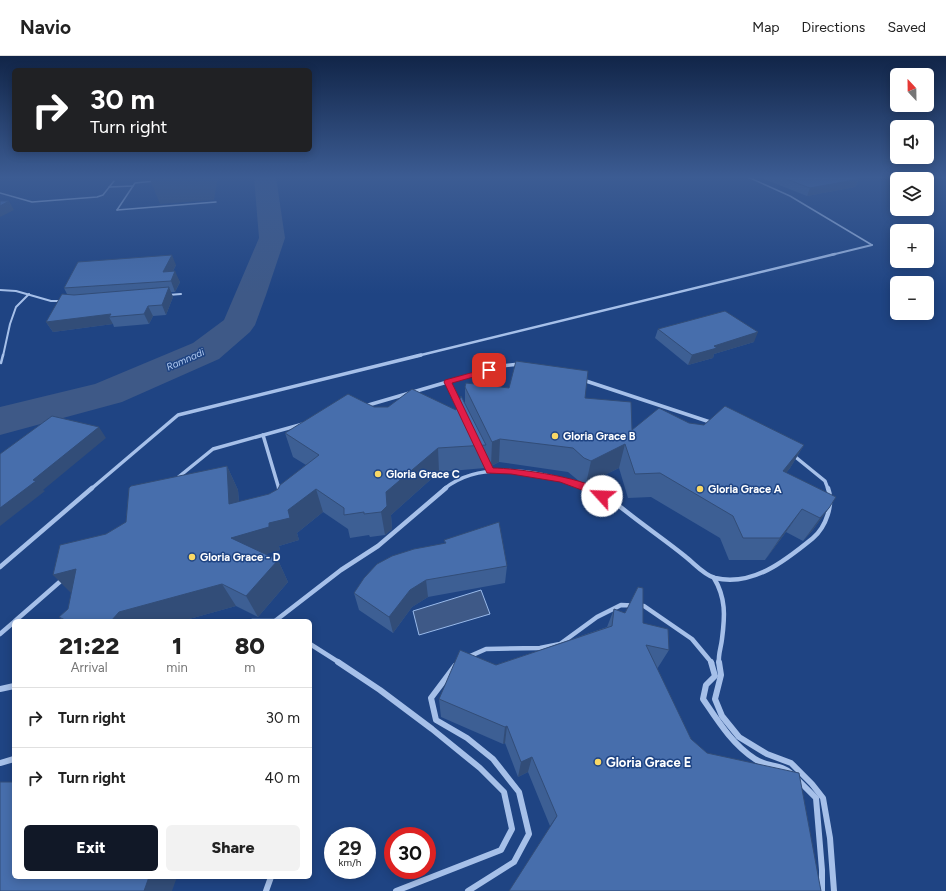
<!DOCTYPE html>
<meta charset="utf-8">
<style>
body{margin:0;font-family:Figtree,sans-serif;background:#f2f2f2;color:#222;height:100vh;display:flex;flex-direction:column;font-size:15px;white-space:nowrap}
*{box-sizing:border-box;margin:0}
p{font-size:13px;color:#767676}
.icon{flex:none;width:22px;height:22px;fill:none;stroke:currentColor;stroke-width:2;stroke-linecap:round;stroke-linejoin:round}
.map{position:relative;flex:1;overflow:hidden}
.panel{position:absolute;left:12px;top:563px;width:300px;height:260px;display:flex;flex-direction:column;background:#fff;border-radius:6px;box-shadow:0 2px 10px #0003}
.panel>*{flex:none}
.banner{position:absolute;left:12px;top:12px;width:300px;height:84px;border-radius:6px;box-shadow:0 2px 10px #0003;background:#202124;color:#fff;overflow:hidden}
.needle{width:26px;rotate:338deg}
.buttons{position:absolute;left:890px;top:12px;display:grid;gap:8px}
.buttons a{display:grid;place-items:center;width:44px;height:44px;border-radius:6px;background:#fff;box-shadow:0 2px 10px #0003;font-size:20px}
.speed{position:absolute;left:324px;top:771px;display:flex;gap:8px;font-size:20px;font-weight:700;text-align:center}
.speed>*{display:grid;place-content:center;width:52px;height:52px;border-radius:50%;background:#fff;box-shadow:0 2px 10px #0003;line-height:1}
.speed small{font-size:10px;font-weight:400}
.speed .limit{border:6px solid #d22;background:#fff;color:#111}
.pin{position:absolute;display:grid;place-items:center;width:34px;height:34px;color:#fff;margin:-17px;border-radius:8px;box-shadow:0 2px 6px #0006}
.me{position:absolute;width:44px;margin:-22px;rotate:295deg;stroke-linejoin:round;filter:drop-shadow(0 0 3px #0008)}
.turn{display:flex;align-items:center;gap:14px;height:84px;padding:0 12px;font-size:18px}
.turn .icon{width:52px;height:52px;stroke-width:2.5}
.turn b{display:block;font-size:28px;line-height:34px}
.eta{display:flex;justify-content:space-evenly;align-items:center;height:68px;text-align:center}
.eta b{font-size:24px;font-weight:800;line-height:28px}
.action{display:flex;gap:8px;margin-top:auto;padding:8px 12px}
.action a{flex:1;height:46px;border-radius:6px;background:#111827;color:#fff;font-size:16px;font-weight:800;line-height:46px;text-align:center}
.action a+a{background:#f2f2f2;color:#222}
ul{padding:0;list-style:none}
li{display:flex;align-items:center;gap:12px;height:60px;padding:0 12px;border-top:1px solid #e0e0e0}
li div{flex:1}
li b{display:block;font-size:15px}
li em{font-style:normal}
header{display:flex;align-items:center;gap:24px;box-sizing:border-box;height:56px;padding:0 20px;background:#fff;border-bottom:1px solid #e0e0e0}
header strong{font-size:19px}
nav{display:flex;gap:22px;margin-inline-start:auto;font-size:14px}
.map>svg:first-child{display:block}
.water{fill:#3e5987;stroke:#99baeb}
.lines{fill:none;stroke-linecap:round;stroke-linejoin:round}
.river{fill:#3e5987;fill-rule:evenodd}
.lane-far2{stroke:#a6c0e9;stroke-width:1.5}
.lane-far1{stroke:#a6c0e9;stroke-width:2}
.lane{stroke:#a6c0e9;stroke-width:2.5}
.street-far4{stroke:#a6c0e9;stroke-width:2}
.street-far3{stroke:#a6c0e9;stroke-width:2.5}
.street-far2{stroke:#a6c0e9;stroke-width:3.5}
.street-far1{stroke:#a6c0e9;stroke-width:4.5}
.street{stroke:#a6c0e9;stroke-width:6}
.wall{fill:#3d5f94}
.shaded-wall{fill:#324d78}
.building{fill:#476eac;stroke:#324d78}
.route{fill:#e11d48;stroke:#92132f}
.poi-dot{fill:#f8d866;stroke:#1f4483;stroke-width:1.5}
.labels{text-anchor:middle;stroke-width:3;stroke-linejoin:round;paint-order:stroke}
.far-water-label{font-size:10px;font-style:italic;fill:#b1caf1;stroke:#1f4483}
.poi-label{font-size:11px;font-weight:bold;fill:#fff;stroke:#1f4483;text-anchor:start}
.near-poi-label{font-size:13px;font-weight:bold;fill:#fff;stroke:#1f4483;text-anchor:start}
</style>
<header>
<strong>Navio</strong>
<nav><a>Map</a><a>Directions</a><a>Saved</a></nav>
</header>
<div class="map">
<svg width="946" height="835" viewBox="0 0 946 835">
<rect width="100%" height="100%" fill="#1f4483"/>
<path class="water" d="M481,534l9,24 -71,21 -6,-24z"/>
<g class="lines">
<path class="river" d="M254,121h22l9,61 -19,57 -11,30 -5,7 -31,27 -97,43 -122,33v-28l95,-23 98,-41 31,-23 35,-82z"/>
<g class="lane-far2">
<path d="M748,121l42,19 82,49"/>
<path d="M109,131l24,-1"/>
<path d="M0,137l32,9 65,-5 6,-2 11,-14"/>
<path d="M117,154l99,-8"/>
<path d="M117,154l18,-27 20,-2"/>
</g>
<g class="lane-far1">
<path d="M0,234l16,1 35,10h10"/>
<path d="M168,239l13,-1"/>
<path d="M3,300l7,-32 6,-17 13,-13"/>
</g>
<path class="lane" d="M1,307l2,-8"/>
<path class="street-far4" d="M831,199l41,-10"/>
<path class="street-far3" d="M417,300l418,-102"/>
<g class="street-far2">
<path d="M583,324l130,43"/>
<path d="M448,326l12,27"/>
<path d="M365,350l137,-40 18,-2"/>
<path d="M263,379l16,54"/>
<path d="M793,399l32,26 3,8"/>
<path d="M483,400l7,15"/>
<path d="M176,423l37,-30 90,-25"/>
<path d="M91,433l87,-74 243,-60"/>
<path d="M444,433c39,-32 105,-16 148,0"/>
</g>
<g class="street-far1">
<path d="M279,432l1,5"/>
<path d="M589,432c16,6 30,18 43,28 18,14 37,27 54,41 9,7 18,18 29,21 38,9 71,-18 98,-40 13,-11 21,-34 15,-50"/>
<path d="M0,511l92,-79"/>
<path d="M714,522c12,20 11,38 8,61 -1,9 -4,15 -3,24"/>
<path d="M15,565l48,-42"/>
<path d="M252,565h24"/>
<path d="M275,565l66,-51 37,-24 68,-58"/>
<path d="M0,578l14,-12"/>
<path d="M310,588l30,19"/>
<path d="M468,601l18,-8 54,-1 20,-4 37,-27 24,-12 23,1 48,33 20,24"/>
</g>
<g class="street">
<path d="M338,606l42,28 52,39 48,39 24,24 8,37 -11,21 -105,41"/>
<path d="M711,606l4,14 -9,9 -3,14c15,22 29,45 52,60 11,8 27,5 37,15"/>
<path d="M719,606l2,13 -6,24 7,17 17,21 28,17 24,9 21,21 11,14 7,40 4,53"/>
<path d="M455,610l-24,32 5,22 31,18 26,21 26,33 10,42 -15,28 -46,29"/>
<path d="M0,633l14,-3"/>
<path d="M0,707l14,-4"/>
<path d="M798,724l18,18 6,72v21"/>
<path d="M266,835l5,-14"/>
</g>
</g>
<g class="wall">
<path d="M759,121h94l6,2 -4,8 -48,9z"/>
<path d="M176,209l-3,6 7,11 -5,10h-4l2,5 -7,18 -13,1 -4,8 -35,3 -1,-3 -60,8 -7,-10 21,-28 -3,-6z"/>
<path d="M658,273l96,13 -40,12 -1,4 -25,7 -33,-27z"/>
<path d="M465,331l120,11 47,32 57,-7 115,22 -14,23 -4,5 43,35 -17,23 -9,10 -17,-9 -21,28h-36l-9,-22 -69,-41 -23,1 -9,-30 -33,16 -7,-3 -11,-9 -69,-10 -8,4 -6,-12v14l-46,4 -48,43 1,14 -7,6 -15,2 -1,-2 -19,3 -2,-9 -25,-17 -26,21 2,7 -20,6 1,4 -15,4 13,6 10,22 -30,35 -22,-11 -54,15h-118l-5,-4 9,-8 38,-75 121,-68 11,24 1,12 30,-8 9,-5 28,-24 -13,-8 -8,-24 89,-26 82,3 9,-7z"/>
<path d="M444,484l63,26 -2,17 -77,14 -16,10 -19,26 -34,-23 -5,-17 91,-50z"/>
<path d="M614,553l29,14 26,27 -12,19 -107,157 -22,-54 -10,5 -13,-34 -2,1 -62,-27 -2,-18 57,-34 111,-38z"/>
</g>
<g class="shaded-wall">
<path d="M149,121h69l-4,23 -54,4z"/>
<path d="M859,123l-4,8 -48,9 3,-8z"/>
<path d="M9,145l5,9 -14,7v-11z"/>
<path d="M172,199l4,10 -8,16 -5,-9z"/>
<path d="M175,215l5,11 -5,10 -4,-11z"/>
<path d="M169,231l4,10 -7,18 -4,-10z"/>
<path d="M148,250l5,10 -4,8 -5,-10z"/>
<path d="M111,258l-2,3 4,7 -60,8 -7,-10z"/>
<path d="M758,276l-4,10 -40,12 -1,4 -25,7 4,-10 22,-9z"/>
<path d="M99,371l7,11 -63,52 2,1 -45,35v-18l33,-28z"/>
<path d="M500,383l-1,23 -8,4 1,-24z"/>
<path d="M625,388l-6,24 -33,16 5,-23z"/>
<path d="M804,389l-14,23 -21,26 14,-23z"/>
<path d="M438,392l1,24 -48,43 1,14 -7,6 -4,-23 5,-20z"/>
<path d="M227,410l11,24 3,37 -12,-23z"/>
<path d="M316,433l7,23 -26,21 2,7 -20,6 1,4 -37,11 -12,-23 38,-15 19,-13z"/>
<path d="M829,452l-17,23 -9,10 17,-23z"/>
<path d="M802,453l-16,23 -21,28 15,-22z"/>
<path d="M278,504l10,22 -30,35 -12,-21z"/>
<path d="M76,513l-1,28 -22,-22z"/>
<path d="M426,524l2,17 -16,10 -19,26 -4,-16 21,-27z"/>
<path d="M222,528l14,22 -54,15h-71l8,-9z"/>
<path d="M507,670l-2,17 -2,1 2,-17z"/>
<path d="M532,701l-4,15 -10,5 3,-15z"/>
<path d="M149,821h28l-5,14h-28z"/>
</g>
<g class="building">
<path d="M781,121h72l6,2 -49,9z"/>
<path d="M0,145h9l-9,5z"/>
<path d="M172,199l-9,17 12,-1 -4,10 -107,7 14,-26z"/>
<path d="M169,231l-7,18 -14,1 -4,8 -35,3 2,-3 -65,8 16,-28 12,1z"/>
<path d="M725,255l33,21 -44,14 3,2 -25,7 -34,-26z"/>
<path d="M516,305l72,10 -3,27 46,4 1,28 27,-22 30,15 15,2 21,-19 79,39 -21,26 53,26 -7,11 -9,10 -18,-9 -22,29h-37l-10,-22 -73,-43 -25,1 -10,-30 -34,17 -7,-3 -11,-10 -73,-9 -8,3 -27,-55 1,-4 43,5z"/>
<path d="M412,333l44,21 5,-14 25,49 -48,3 -52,44 1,14 -6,6 -17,2v-2l-20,3v-7l-28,-19 -28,21 2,8 -21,5v4l-38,11 47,22 -32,36 -24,-12 -103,28 -8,9h-44l-8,-4 9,-8 8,-40 -23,6 7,-30 46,-11 20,-12 3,-34 2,-2 96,-20 2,38 40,-10 9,-5 2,-4 39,-30 -34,-22 63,-39 26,13h14z"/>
<path d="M52,360l47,11 -66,53 3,1 -36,27v-54z"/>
<path d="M499,466l8,44 -81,14 -16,10 -21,27 -35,-24 10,-15 13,-14 15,-8 22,-7 32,-6 -2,-3z"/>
<path d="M638,531l5,1v35l25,6 1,21 -23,-5 45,94 16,14 92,20 22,118h-312l48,-75 -25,-59 -11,5 -14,-36 -2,1 -66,-28 21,-49 36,15 116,-39 2,-17 11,4z"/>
<path d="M0,726h14v95h135l-5,14h-144z"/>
</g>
<linearGradient id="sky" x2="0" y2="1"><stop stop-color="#112548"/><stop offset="0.51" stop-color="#3c5c93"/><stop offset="1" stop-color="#3c5c93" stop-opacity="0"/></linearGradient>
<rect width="946" height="238" fill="url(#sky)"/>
<path class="route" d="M489,312l3,2 -1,2 -39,11 41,85c21,0 103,10 114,28l-1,2h-7l-12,-6 -27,-10 -49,-8 -24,-1 -43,-91 1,-2z"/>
<g class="poi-dot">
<circle cx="555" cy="380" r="4"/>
<circle cx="378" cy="418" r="4"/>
<circle cx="700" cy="433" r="4"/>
<circle cx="192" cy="501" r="4"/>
<circle cx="598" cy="706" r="4"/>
</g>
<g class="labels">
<g class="far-water-label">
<text transform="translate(185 303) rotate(-24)" y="4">Ramnadi</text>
</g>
<g class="poi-label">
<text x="563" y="384">Gloria Grace B</text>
<text x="386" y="422">Gloria Grace C</text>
<text x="708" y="437">Gloria Grace A</text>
<text x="200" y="505">Gloria Grace - D</text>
</g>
<g class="near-poi-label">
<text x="606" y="711">Gloria Grace E</text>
</g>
</g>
</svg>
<div class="buttons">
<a><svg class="needle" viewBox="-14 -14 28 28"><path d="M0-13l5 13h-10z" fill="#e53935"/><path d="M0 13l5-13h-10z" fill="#767676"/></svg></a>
<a><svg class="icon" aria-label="sound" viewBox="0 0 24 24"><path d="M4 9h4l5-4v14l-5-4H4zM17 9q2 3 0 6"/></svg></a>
<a><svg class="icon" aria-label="layers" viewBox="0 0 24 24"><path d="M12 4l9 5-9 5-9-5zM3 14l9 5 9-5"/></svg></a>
<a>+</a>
<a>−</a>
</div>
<div class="speed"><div>29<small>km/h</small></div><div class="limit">30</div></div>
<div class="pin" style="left:489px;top:314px;background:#d93025"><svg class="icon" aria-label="arrive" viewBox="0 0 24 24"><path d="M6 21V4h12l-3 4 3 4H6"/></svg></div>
<svg class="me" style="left:602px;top:440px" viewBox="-20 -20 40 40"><circle r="19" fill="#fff"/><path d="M0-13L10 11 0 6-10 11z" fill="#e11d48"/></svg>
<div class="banner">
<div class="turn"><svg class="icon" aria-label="right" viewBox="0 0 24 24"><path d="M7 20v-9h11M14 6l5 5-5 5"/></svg><div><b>30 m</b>Turn right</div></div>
</div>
<section class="panel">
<div class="eta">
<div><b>21:22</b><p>Arrival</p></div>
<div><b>1</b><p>min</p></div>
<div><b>80</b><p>m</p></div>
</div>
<ul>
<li><svg class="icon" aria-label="right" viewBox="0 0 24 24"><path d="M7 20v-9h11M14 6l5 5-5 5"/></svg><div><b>Turn right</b></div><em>30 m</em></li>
<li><svg class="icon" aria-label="right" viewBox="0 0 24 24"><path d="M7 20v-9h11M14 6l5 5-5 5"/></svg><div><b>Turn right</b></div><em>40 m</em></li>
</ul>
<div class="action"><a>Exit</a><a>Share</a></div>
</section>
</div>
